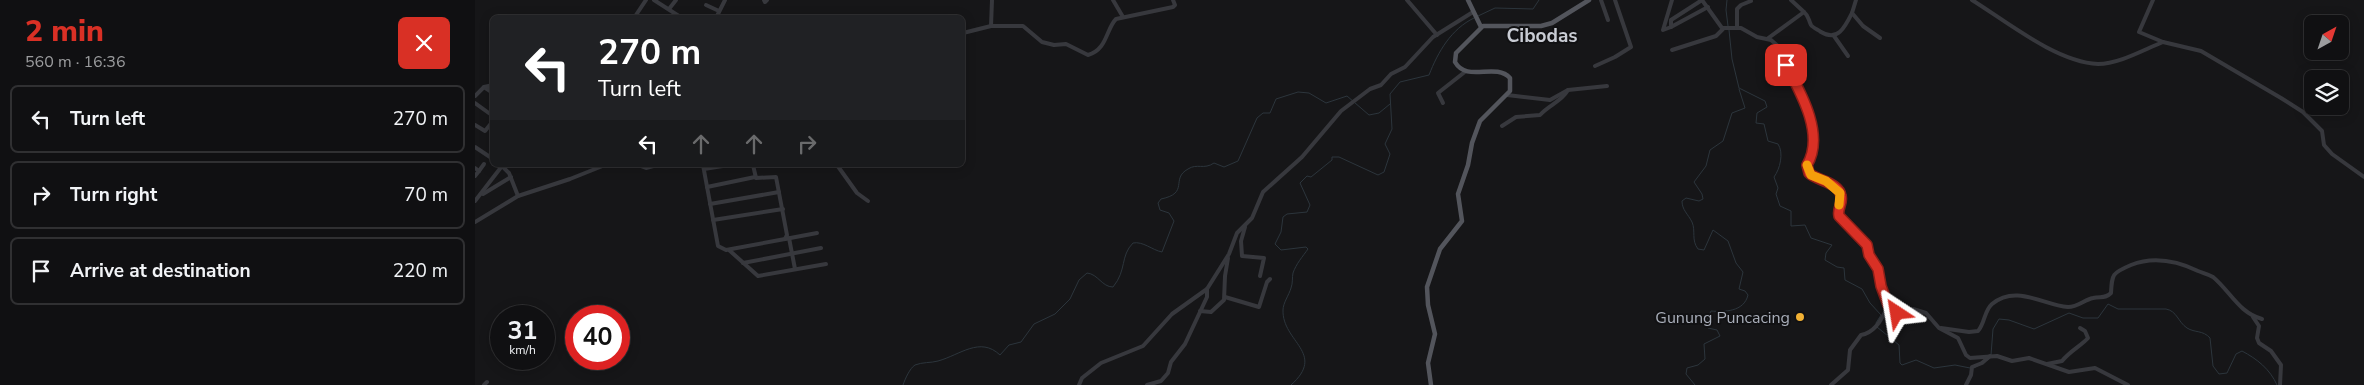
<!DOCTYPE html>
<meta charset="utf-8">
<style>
body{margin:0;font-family:"Nunito Sans",sans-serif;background:#1e1e20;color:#f1f3f6;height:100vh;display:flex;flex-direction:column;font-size:19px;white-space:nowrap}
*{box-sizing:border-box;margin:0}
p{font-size:16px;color:#9c9d9f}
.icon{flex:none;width:28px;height:28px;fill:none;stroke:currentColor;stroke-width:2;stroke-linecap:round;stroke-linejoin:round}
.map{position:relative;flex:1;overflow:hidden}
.side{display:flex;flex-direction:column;background:#101012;width:475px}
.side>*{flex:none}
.top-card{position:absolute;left:15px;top:15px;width:475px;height:152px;border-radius:8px;box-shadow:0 2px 12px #0003,0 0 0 1px #303032;background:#202124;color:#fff;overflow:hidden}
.needle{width:32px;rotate:40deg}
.controls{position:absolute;left:1829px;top:15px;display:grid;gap:10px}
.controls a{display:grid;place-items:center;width:45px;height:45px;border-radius:8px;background:#101012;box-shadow:0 2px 12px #0003,0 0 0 1px #303032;font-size:25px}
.speed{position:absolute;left:15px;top:305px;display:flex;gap:10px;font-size:25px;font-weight:700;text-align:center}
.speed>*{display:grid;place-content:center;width:65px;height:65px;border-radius:50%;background:#101012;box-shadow:0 2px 12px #0003,0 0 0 1px #303032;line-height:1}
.speed small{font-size:12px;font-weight:400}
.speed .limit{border:8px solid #d22;background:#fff;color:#111}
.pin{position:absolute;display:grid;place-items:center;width:42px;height:42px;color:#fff;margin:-21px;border-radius:10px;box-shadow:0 2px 8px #0006}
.me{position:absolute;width:55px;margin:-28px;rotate:327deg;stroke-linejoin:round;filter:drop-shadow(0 0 4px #0008)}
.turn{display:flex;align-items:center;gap:18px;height:105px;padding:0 25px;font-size:22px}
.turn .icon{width:65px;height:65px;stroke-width:2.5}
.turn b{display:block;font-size:35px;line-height:42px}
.lanes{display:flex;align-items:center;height:48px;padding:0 25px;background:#0003;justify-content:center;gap:25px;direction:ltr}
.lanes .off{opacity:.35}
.round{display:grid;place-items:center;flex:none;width:52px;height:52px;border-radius:8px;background:#1e1e20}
.headline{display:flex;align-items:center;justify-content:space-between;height:85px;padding:0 25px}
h1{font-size:30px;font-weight:800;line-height:38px;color:#d93025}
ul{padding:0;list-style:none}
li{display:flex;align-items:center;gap:15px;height:68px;margin:0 10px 8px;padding:0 15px;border:2px solid #303032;border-radius:8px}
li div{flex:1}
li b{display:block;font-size:19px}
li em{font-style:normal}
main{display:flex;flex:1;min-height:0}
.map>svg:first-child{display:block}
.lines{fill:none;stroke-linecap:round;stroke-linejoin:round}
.stream{stroke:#2c353c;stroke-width:1}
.minor{stroke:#37383d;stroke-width:4}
.major{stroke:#53555c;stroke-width:4.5}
.route-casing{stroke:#8d1f18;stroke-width:12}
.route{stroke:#d93025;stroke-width:9}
.slow{stroke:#f59e0b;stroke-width:9}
.poi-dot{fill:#f2b134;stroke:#111113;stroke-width:2}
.labels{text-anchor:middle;stroke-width:4;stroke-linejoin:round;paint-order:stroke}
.poi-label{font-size:16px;fill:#a8adb8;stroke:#111113;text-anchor:end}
.quarter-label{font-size:19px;font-weight:bold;fill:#c9ccd4;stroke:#111113}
</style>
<main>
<section class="side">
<div class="headline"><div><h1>2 min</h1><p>560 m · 16:36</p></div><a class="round" style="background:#d93025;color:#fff"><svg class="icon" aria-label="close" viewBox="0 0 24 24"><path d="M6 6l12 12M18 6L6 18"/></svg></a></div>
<ul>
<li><svg class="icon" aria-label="left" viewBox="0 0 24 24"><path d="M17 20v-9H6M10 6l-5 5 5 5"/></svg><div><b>Turn left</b></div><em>270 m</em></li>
<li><svg class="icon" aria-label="right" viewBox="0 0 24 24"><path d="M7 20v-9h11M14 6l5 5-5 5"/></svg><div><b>Turn right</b></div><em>70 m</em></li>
<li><svg class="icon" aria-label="arrive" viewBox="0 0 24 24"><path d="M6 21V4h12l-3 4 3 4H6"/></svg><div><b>Arrive at destination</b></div><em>220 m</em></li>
</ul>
</section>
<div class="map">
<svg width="1889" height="385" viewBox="0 0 1889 385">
<rect width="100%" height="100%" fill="#161618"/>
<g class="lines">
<g class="stream">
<path d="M1252,0l-1,10 2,16"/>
<path d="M1003,16l17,-8 38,1 6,-9"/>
<path d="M1254,30l3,29 7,29 26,13 2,6 -10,6 -1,10 8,1 4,17 10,3c6,9 2,25 -4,33l4,11 -2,6 4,12 11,5v15l14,-1 6,13 21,7 -6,8 -1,7 12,7 7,1 1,12 17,9 8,14 11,12 -5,8"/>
<path d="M1402,327l22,18 1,18 2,2 14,-5 18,8 21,-3 15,3"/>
<path d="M1516,355l2,-26 6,-10 10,1 25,9 35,-16 14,5h15l10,-14 10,5h48c11,2 12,13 21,19 8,5 16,2 23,10l3,28 6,8 8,-1 9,-19 6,-3c15,8 28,18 35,34"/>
<path d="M1499,368l15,-9"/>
<path d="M428,385c2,-6 7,-17 12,-20 7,-3 16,-2 23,-4 22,-6 42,-25 62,-6l9,-10 12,-3 13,-18 21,-10 15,-15 9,-19 8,-7c11,1 15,14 26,14 14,-17 7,-31 20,-44 10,-2 19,7 29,9l12,-31 -5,-8 -9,-3 -2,-7 3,-4c29,-6 9,-20 27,-30 9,-6 16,1 26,-6l10,4 14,-6 19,-43 6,-5h7l6,-14 22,-7 11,1 17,10 21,-7 22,19 10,-2 11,-9"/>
<path d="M816,385c36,-32 -9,-43 -8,-75 0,-7 6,-15 8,-22 2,-5 1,-11 2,-15 3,-9 10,-17 15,-24l-2,-2 -25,3 -6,-6 6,-12 2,-15 4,-3 20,-2 3,-7 -10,-22 7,-7 4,1 21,-17v-3h7l39,18 6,-3 6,-18 -5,-10 7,-15 -2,-35 10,-12 29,-7c9,-23 22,-46 45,-57"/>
<path d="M1220,385l-9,-11 1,-6 11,-3 7,-6 -1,-15 16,-8 -3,-6 -9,-2 -2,-6 5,-11c13,1 33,1 37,-16l-3,-4 -6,-2 4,-17 -7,-9 -8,-22 -15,-11 -9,20 -6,-1c-7,-9 -2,-18 -6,-27 -4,-8 -10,-12 -10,-21l4,-3 13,3 4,-2 -1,-5 -8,-12 12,-16 4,-16 13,-9 9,-28 13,-5 -6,-19"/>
</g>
<g class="minor">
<path d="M179,0l28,18"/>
<path d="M289,0l1,2 2,-2"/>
<path d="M638,0l10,17"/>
<path d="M932,0l30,35"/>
<path d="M1126,0l7,20"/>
<path d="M1227,0l20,28h19l16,9 14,3 7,6 20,41 15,46 1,19 -7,13 2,8c8,8 30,9 32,23 2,7 -4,13 -2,20l28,29 3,10 8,14 3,17 7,19 5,6 6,2 14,-4 13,4 13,15 19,10 8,17 4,3 27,-2 15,5 17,-3 40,14 26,-4 33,17"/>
<path d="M1227,0l-31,20v7l37,-20"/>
<path d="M1316,0l13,12"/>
<path d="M1381,0l-4,13 11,13 17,12"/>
<path d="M1497,0c34,21 84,62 126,64 21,0 45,-14 65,-22"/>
<path d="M1678,0l-14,32 24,10 38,9 80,47 22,14 19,19 2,14 8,9 32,23"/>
<path d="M231,5l13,6"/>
<path d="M194,9l7,-9"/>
<path d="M159,18l12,-18"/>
<path d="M241,18l9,-18"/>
<path d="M516,26l1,-26"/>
<path d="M1196,27l-8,3 9,-30"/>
<path d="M1262,27v-18l4,-4 10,-4"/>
<path d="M488,33l28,-7h32l19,16 12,3 12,-1 22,11c19,-5 18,-26 28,-36l57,-12 2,-2 -2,-5"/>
<path d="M1359,36l14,20"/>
<path d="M1292,39l37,-27c5,4 4,7 7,13 2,3 8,5 10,7 17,10 24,-5 31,-19"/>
<path d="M1197,50l44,-14 7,-7"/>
<path d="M1120,66l20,-9 16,-10 -16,-47"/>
<path d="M9,87l9,6"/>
<path d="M1032,95l43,5 18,-10 39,-4"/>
<path d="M0,96l9,-9 9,-2"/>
<path d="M0,103l18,13"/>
<path d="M968,103l-5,-10 28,-22"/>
<path d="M0,125l10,6 8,-10"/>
<path d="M1027,126l14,-9 24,-2c9,-10 21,-13 28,-25"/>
<path d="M0,147l18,12"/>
<path d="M26,165l8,8 9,23"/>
<path d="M163,165l8,3 11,-3"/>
<path d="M228,165l15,81 8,4 59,-11 2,-4 -11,-58 -20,1 -3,-13"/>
<path d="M362,165l20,28 11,8"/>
<path d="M0,168l4,3 -4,5"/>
<path d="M229,169l25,-4"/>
<path d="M4,171l5,-7"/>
<path d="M232,187l48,-10"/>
<path d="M8,194l28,-17"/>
<path d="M0,201l27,-35"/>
<path d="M235,204l69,-12"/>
<path d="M238,220l70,-11"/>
<path d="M0,222l43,-26 52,-17 35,-14"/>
<path d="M770,227l-4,14 1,15 22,2 -4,18"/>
<path d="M314,238l6,31"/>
<path d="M310,239l32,-6"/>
<path d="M254,250l29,26 68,-12"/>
<path d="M268,263l78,-15"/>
<path d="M750,297l34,10 8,-25 3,-3"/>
<path d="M725,311l11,1 13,-12 1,-24 3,-18"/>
<path d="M1778,317l6,9 -2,12 2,5 12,8 10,14 -1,20"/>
<path d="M1466,328l28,4 9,-1c7,-8 6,-20 14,-27 24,-20 51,1 76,3 10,0 16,-7 25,-9 8,-2 12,1 18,-5 1,-19 1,-20 20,-28 23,-9 46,-4 67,6 5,2 10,3 15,6 17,14 26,36 49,42"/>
<path d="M1572,364l15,-3c8,-10 20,-16 26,-23l-3,-7 -5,-3"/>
<path d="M9,385l3,-3"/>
<path d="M604,385l3,-7 19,-15 42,-17 29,-32 35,-25 22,-35 8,-21 15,-15 11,-26 39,-35 39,-46 29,-22 11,-4 10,-11 14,-7 28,-30 40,-25"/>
<path d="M672,385l14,-4 7,-8 3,-11 14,-18 22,-47v-8"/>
<path d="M1356,385l17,-15 2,-20 11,-15c14,-2 22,-17 27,-30"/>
<path d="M1491,385l5,-10 1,-8 10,-4 8,-7"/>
</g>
<g class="major">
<path d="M993,0l13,27"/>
<path d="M956,385l-3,-22 7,-29 -7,-29 -1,-18 13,-38 22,-28 -4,-27 10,-29 4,-22 8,-22 30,-30v-13c-15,-16 -43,5 -55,-16l1,-9 27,-27h58l11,-3 37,-23"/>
</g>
</g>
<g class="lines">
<defs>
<path id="route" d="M1311,65c15,28 39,70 21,100l2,8c8,8 30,9 32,23 2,7 -4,13 -2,20l28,29 2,10 9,14 3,17 7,19 9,8"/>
</defs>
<use href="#route" class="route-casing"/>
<use href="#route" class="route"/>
<path class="slow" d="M1332,165l4,10 15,6 14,12 -1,12"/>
</g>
<circle class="poi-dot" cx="1325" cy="317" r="5"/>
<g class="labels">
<g class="poi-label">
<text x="1315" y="323">Gunung Puncacing</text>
</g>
<g class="quarter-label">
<text x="1067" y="42">Cibodas</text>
</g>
</g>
</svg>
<div class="controls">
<a><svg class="needle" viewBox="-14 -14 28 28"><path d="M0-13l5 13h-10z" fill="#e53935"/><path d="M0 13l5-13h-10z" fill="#9c9d9f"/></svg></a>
<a><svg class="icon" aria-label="layers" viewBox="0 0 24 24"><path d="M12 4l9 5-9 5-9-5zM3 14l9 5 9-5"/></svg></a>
</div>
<div class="speed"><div>31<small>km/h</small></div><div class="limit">40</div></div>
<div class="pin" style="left:1311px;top:65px;background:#d93025"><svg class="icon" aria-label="arrive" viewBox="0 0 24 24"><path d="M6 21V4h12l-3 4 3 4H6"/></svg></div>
<svg class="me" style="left:1422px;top:313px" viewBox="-20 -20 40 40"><path d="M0-17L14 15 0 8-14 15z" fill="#d93025" stroke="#fff" stroke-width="4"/></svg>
<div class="top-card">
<div class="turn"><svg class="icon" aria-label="left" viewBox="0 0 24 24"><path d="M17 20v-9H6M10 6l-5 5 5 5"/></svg><div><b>270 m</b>Turn left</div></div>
<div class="lanes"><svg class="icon" aria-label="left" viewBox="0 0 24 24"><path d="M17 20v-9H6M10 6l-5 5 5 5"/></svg><svg class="icon off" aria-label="ahead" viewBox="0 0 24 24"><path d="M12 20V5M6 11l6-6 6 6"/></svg><svg class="icon off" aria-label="ahead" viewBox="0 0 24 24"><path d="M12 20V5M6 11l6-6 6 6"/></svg><svg class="icon off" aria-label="right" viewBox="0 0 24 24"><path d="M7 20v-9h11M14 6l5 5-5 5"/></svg></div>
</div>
</div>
</main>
